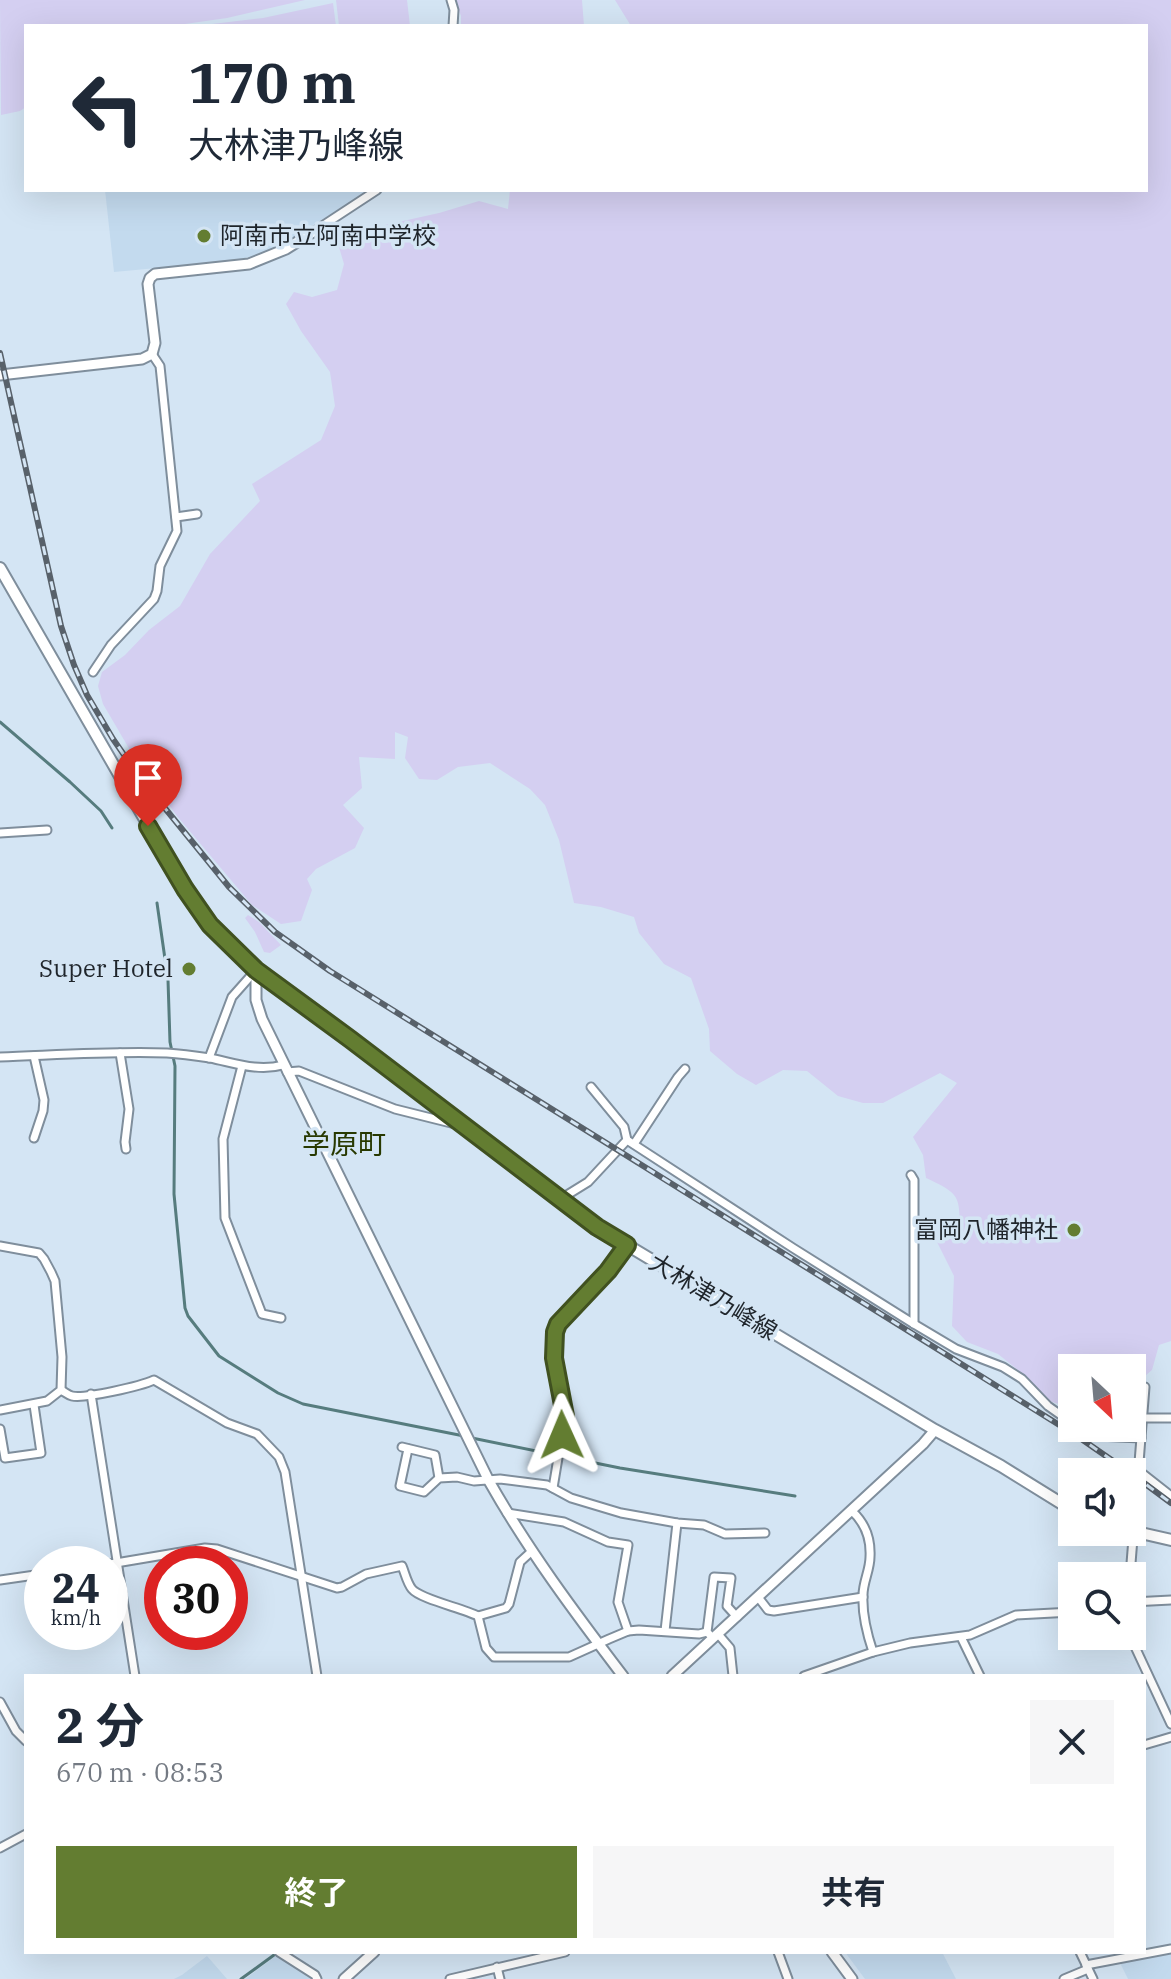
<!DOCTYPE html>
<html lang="ja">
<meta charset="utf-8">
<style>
body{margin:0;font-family:"IBM Plex Serif","Noto Sans JP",serif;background:#f6f6f7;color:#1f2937;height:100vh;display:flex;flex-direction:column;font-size:30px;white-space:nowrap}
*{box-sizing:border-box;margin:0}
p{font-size:26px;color:#747a83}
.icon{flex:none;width:44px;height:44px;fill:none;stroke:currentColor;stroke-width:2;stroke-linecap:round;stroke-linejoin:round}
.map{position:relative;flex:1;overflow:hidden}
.sheet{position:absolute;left:24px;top:1674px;width:1122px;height:280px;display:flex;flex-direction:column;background:#fff;border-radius:0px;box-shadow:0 8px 32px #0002}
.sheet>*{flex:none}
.hud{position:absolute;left:24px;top:24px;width:1124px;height:168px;border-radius:0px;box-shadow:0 8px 32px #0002;background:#fff;color:#1f2937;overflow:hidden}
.needle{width:52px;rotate:154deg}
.buttons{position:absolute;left:1058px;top:1354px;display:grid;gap:16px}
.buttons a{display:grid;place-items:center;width:88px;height:88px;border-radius:0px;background:#fff;box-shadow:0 8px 32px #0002;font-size:40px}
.speed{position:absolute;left:24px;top:1546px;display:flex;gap:16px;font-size:40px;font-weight:700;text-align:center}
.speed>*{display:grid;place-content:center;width:104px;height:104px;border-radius:50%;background:#fff;box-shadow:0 8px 32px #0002;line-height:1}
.speed small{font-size:20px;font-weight:400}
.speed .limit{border:12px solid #d22;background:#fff;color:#111}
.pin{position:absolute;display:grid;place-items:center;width:68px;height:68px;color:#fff;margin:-82px -34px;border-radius:50% 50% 50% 0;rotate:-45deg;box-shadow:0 0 8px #0007}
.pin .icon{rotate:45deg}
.me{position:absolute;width:88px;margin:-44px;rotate:359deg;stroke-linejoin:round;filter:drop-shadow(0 0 6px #0008)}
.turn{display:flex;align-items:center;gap:28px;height:168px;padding:0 32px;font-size:36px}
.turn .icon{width:104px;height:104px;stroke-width:2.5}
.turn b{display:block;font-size:56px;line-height:68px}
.round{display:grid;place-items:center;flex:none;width:84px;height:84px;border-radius:0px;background:#f6f6f7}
.headline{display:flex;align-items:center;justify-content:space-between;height:136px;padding:0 32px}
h1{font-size:48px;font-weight:700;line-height:60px}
.cta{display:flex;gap:16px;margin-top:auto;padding:16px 32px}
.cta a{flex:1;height:92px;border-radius:0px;background:#637d31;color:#fff;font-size:32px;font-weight:700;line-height:92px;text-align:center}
.cta a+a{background:#f6f6f7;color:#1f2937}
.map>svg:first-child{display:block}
.built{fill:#c3daee}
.green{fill:#d4cff1}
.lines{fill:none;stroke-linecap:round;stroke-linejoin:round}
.stream{stroke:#567c7e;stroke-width:3}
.minor-casing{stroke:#7f8e9c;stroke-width:11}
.tertiary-casing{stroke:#7f8e9c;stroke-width:13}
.secondary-casing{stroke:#7f8e9c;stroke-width:14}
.minor{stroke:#fff;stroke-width:7}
.tertiary{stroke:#fff;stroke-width:9}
.secondary{stroke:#fff;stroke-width:10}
.rail-casing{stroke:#58616a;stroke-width:6}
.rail{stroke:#d4e5f4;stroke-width:3;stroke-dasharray:9;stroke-linecap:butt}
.route-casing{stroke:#405120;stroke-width:20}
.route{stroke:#637d31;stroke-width:14}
.poi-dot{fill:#637d31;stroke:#d4e5f4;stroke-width:3}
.labels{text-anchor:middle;stroke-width:7;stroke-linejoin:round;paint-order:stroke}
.poi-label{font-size:24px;fill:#1f252b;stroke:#d4e5f4;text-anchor:end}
.street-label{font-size:24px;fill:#1f252b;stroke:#d4e5f4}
.quarter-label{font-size:28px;fill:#283900;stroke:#d4e5f4}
</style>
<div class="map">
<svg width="1171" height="1979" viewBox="0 0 1171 1979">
<rect width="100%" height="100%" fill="#d4e5f4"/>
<g class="built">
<path d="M105,190h265l-93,57 -20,8 -25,6 -118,11z"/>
<path d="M845,1952h97l14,27h-91z"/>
<path d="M1171,1954v25h-43l-8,-16z"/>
<path d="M277,1955l36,23 1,1h-69z"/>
<path d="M207,1956l20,23h-53l8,-4z"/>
</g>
<g class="green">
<path d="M0,0h305l-78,18 -56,8h-145v81l-6,4 -19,4z"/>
<path d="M336,0h71l3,26h-71z"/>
<path d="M455,0h127l2,26h-123v-10z"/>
<path d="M615,0h556v1341l-12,4 -7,25 -20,17v-19h-60v40l-23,-7 -26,-27 -25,-20 -31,-12 -15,-16 2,-50 -17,-34 23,-6c-1,-39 3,-41 -34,-58l-3,-23 -10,-18 44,-54 -17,-10 -57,30h-20l-25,-7 -31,-25 -24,-1 -27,15 -19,-11 -27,-23 -1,-22 -18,-51 -27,-14 -25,-31 -5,-16 -33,-10 -27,-4 -15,-63 -14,-35 -15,-16 -40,-26 -32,4 -21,13 -18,-1 -14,-21 3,-21 -13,-5v27l-36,-2 3,31 -19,17 21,23 -9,20 -39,21 -9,10 5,11 -11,31 -20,3 -29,-19 -75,-89 -43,-59 -31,-53 -5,-18 4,-14 23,-17 24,-25 31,-24 30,-52 50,-53 -8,-17 69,-44 14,-34 -5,-34 -29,-41 -15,-27 8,-12 18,5 25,-7 7,-26 -8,-27 20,-14 20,4 63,-14 40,-12 29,8 2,-19h636v-164h-515z"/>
<path d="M333,3l3,23h-141l68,-8z"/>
<path d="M248,915l11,7 22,23 -11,8 -6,-1 -9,-20 -10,-14z"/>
</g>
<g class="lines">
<g class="stream">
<path d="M0,722l70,60 31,29 11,17"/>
<path d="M157,903l11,77 2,62 5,24 -1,128 11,114 3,8 31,40 59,37 25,11 161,32"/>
<path d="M472,1438l148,30 175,28"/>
<path d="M241,1979l33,-24"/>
</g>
<defs>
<g id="minor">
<path d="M451,0l3,10 -1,16"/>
<path d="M313,232l64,-42"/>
<path d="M176,517l21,-3"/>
<path d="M93,672l18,-27 43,-46 3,-8 3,-25 17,-35 -17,-165 -8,-12"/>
<path d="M0,833l47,-3"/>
<path d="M120,1053l9,56 -4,33 1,7"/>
<path d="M0,1057c56,-2 111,-6 167,-4 14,1 29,3 43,5 25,5 48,14 73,7"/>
<path d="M209,1058l23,-61 24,-27"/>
<path d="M242,1066l-19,73 2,79 37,96 19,4"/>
<path d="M287,1072l12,-1 96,38 64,16"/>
<path d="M591,1087l33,40 3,13"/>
<path d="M34,1138l9,-27 1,-11 -10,-44"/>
<path d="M634,1144l44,-67 7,-8"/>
<path d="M911,1175l3,5v144"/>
<path d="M563,1201l4,-6 21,-13 39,-42 166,108 121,76 42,25 47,18 19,12 26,27 24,17"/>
<path d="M0,1246l39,7 5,6 7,13 4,9 7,76 -1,33 -14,11 -47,9"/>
<path d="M61,1390c4,2 7,5 11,6 13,3 69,-10 82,-16l73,43 30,11 22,23 6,15 32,204"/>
<path d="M91,1394l44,282"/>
<path d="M1142,1418h29"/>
<path d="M1080,1428l17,8 44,2"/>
<path d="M0,1429l5,29 36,-5 -7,-48"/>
<path d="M402,1447l33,8 4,23"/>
<path d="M408,1449l-8,37 24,6 15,-14 18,-1 17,4 26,-2 47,6 24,13 50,15 56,10 27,2 21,9 40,-1"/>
<path d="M1138,1470l33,26"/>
<path d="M553,1488l12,-72 -11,-58 1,-26 3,-8 50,-53 19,-26"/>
<path d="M852,1511c13,12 19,28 18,46 0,13 -7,25 -7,38 -1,19 4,39 10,57"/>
<path d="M507,1513l57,9 44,20 20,3 -10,57 10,29"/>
<path d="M110,1564l95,-16 12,1 120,39 5,-1 24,-13 36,-8c3,7 5,17 10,23 8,10 50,19 66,27l8,32 8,9h75l40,-18 19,-8 11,-1 60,4 8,-2"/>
<path d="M1130,1576l15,-189"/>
<path d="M0,1580l42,-6"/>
<path d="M758,1597l10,13 6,1 89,-14"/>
<path d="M1132,1602l39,-2"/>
<path d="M478,1616l28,-8 3,-4 11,-42 12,-11"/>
<path d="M665,1631l12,-108"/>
<path d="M709,1634l-2,-2 7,-55 17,1 -4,28 10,11"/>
<path d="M718,1634l12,14 3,28"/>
<path d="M1130,1636l41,88"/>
<path d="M961,1637l19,39"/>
<path d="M804,1676l69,-24 37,-9 60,-8 46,-20 56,-3"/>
<path d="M0,1702l16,29 10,10"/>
<path d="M1144,1745l27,-8"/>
<path d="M0,1848l26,-14"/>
<path d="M279,1952l36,23 2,4"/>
<path d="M778,1952l10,27"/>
<path d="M1080,1952l13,27"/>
<path d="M1086,1965l85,-16"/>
<path d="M497,1967l3,12"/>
<path d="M450,1979l115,-27"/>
<path d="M1064,1979l24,-10"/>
</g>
<g id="tertiary">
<path d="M0,375l142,-16 10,-5 3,-11 -7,-59 2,-6 5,-4 94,-10 37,-15 27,-17"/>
<path d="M256,970v30l6,19 227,462c39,69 86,132 134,195"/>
<path d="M672,1676l251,-232 12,-14"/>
<path d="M832,1952l20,27"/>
<path d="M344,1979l30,-27"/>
</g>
<g id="secondary">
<path d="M0,568l185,321 25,36 46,45 94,69 247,188 338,203 66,36 71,44"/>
<path d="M1132,1531l39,9"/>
</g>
</defs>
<use href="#minor" class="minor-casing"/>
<use href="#tertiary" class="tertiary-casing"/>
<use href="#secondary" class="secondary-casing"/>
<use href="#minor" class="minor"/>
<use href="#tertiary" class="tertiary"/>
<use href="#secondary" class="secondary"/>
<defs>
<g id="rail">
<path d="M0,353l61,273 13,39 13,30 26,44 25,36 91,112 46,45 55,39 747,465 52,36"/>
<path d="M1132,1474l39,29"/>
</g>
</defs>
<use href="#rail" class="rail-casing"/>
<use href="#rail" class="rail"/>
</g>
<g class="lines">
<defs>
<path id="route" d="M148,826l37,63 25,36 46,45 94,69 247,188 30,18 -19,26 -50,53 -3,8 -1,26 11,58 -3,19"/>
</defs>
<use href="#route" class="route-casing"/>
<use href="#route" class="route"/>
</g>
<g class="poi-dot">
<circle cx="204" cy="236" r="8"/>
<circle cx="189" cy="969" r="8"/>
<circle cx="1074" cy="1230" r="8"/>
</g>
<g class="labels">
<g class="poi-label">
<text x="220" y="244" text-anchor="start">阿南市立阿南中学校</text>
<text x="173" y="977">Super Hotel</text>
<text x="1058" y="1238">富岡八幡神社</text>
</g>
<g class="street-label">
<text transform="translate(713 1297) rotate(31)" y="8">大林津乃峰線</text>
</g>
<g class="quarter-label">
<text x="344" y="1154">学原町</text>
</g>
</g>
</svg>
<div class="buttons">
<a><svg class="needle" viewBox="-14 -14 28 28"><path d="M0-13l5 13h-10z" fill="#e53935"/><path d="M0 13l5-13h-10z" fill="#747a83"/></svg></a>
<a><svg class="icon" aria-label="sound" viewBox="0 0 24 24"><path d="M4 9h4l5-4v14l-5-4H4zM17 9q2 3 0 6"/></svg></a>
<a><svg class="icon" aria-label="search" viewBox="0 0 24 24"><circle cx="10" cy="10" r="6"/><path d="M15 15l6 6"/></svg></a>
</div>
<div class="speed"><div>24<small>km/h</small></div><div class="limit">30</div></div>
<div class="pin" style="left:148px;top:826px;background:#d93025"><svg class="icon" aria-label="arrive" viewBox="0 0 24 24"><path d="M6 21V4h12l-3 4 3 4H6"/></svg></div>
<svg class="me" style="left:562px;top:1435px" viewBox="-20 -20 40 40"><path d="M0-17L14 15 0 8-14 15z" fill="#637d31" stroke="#fff" stroke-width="4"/></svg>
<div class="hud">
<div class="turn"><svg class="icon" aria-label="left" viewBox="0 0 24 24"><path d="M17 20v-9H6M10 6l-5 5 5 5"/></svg><div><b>170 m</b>大林津乃峰線</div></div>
</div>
<section class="sheet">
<div class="headline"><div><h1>2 分</h1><p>670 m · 08:53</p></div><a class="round"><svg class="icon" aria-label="close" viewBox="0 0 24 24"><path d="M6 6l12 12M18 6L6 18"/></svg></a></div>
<div class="cta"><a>終了</a><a>共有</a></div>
</section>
</div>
